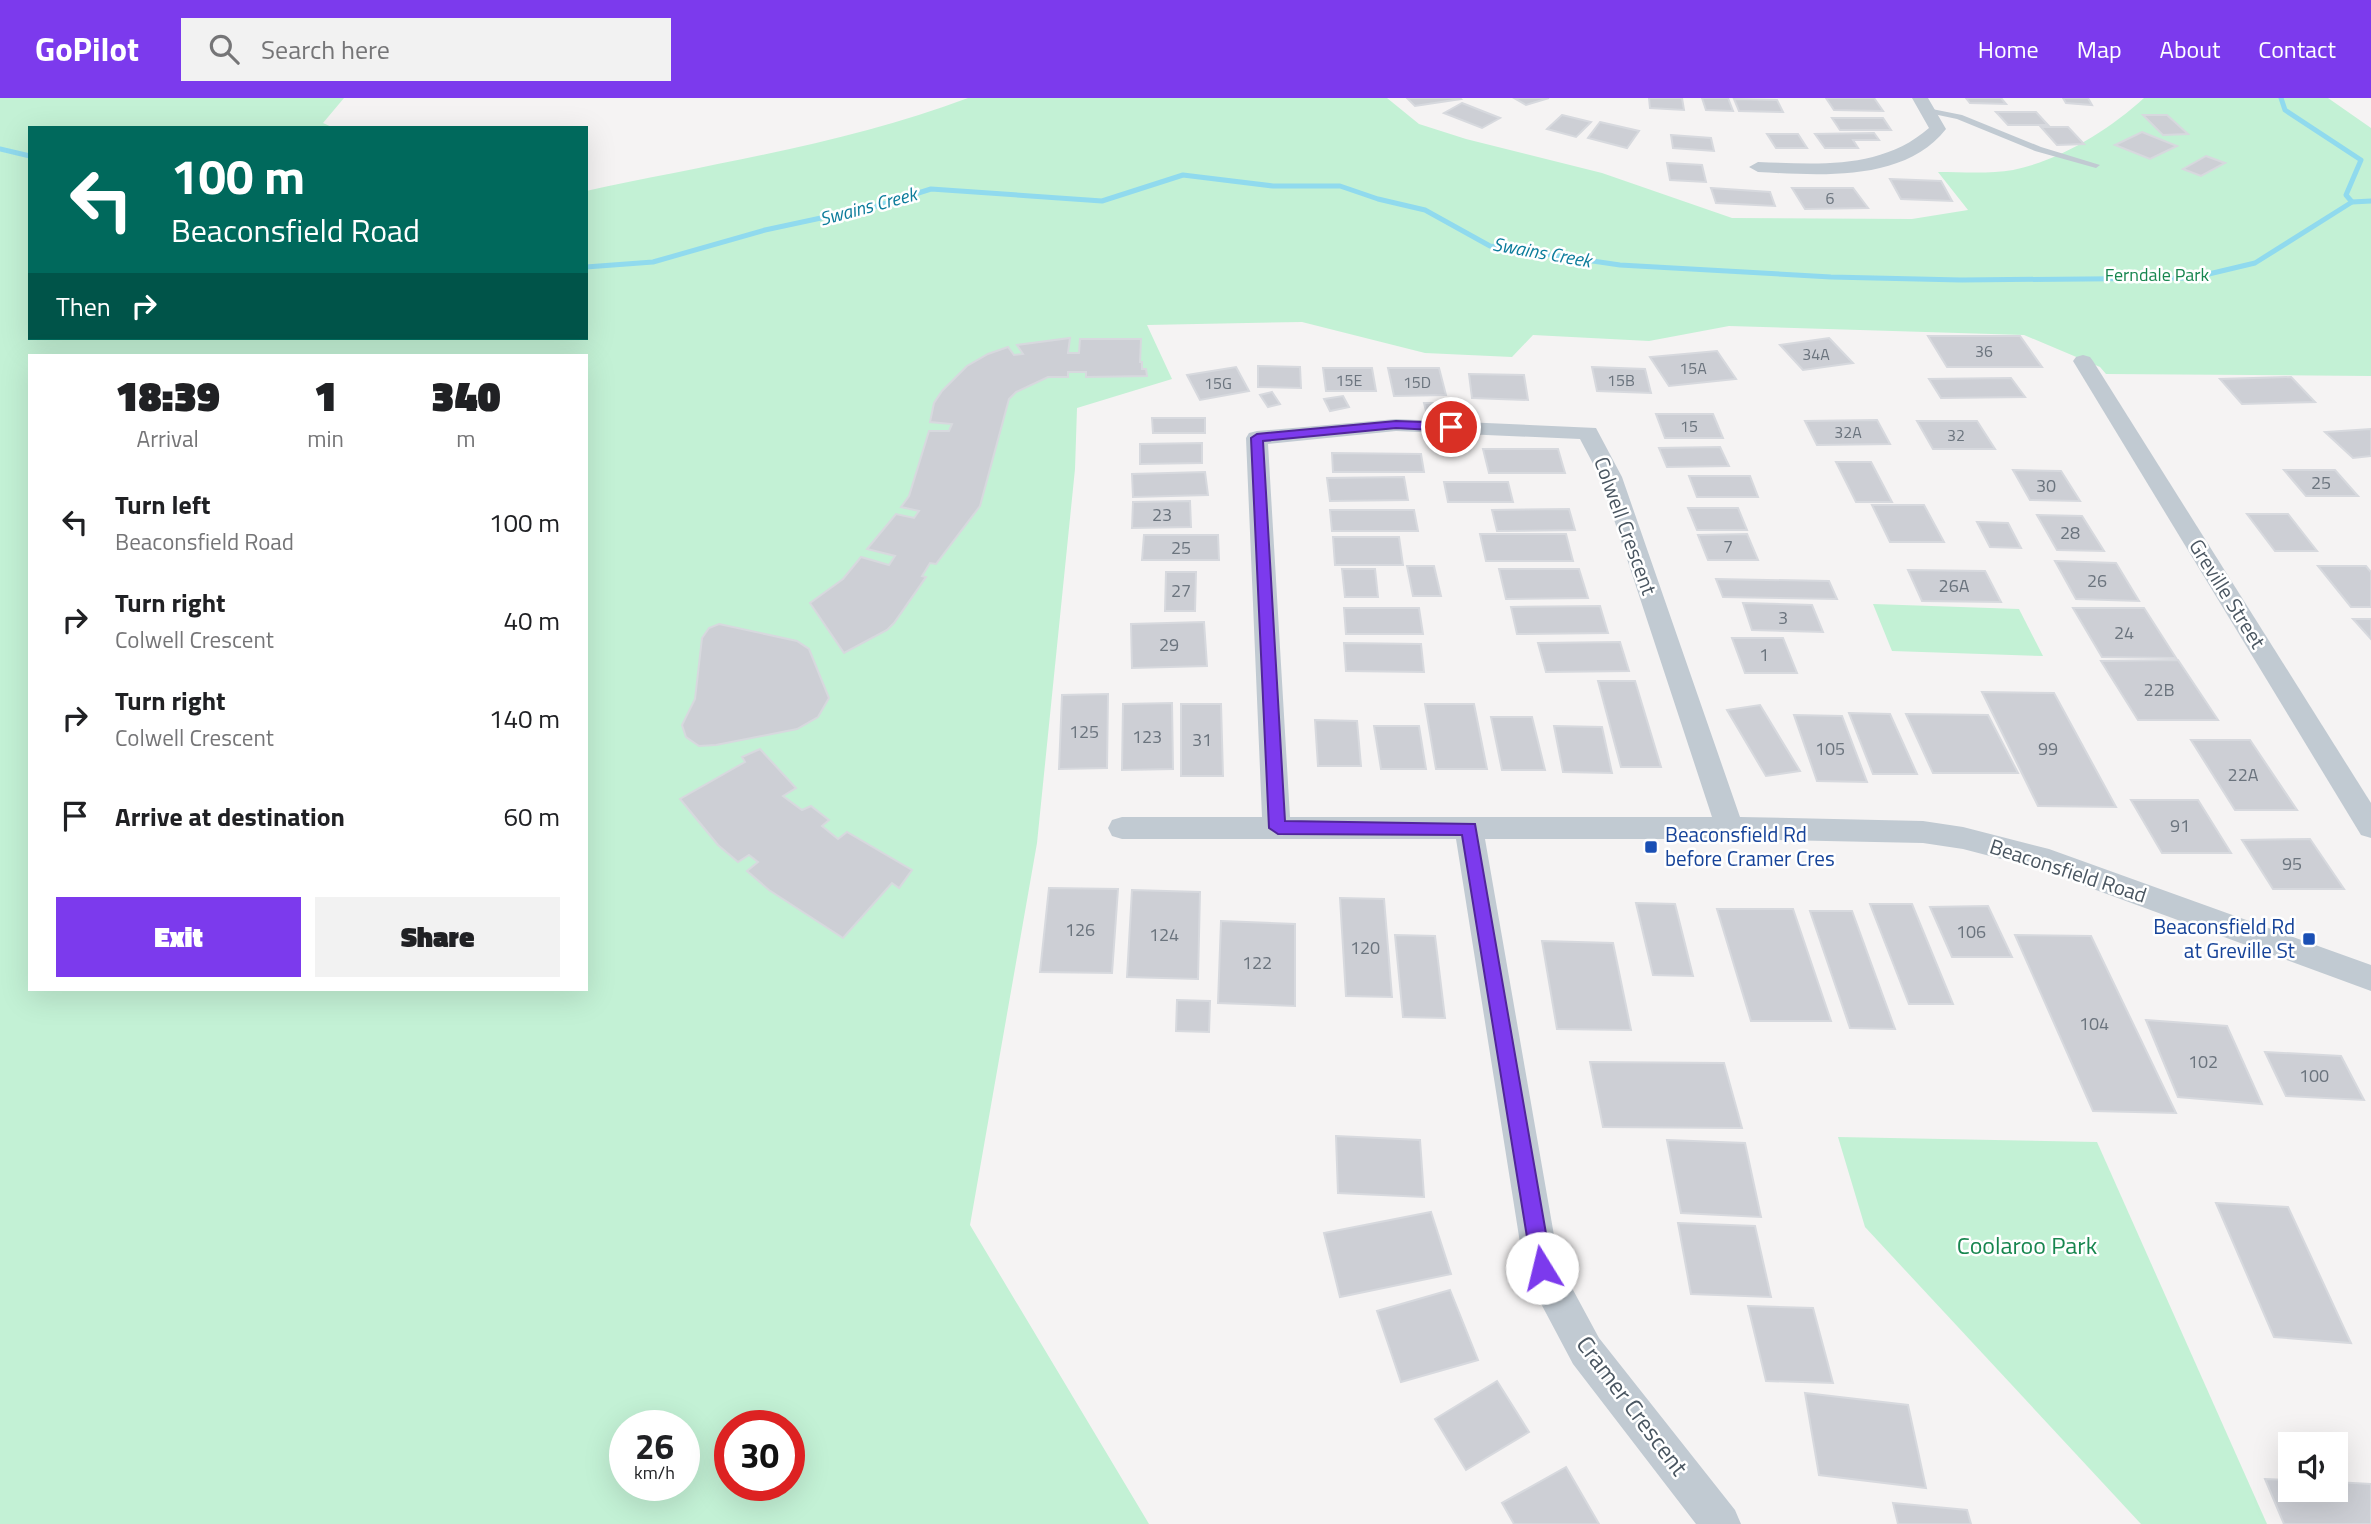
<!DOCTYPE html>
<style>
body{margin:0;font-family:"Titillium Web",sans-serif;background:#f2f2f2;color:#202124;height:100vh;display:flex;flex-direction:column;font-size:26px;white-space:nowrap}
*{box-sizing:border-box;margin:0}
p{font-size:23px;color:#757577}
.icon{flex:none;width:38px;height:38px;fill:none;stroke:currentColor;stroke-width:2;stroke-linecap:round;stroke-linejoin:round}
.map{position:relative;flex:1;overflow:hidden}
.panel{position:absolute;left:28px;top:256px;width:560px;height:637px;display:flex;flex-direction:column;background:#fff;border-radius:0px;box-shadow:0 7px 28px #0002}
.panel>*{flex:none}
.banner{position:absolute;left:28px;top:28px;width:560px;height:214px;border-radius:0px;box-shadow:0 7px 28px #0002;background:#00695c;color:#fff;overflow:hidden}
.fabs{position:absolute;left:2278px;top:1334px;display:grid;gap:14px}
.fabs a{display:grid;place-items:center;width:70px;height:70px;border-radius:0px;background:#fff;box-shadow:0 7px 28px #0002;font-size:35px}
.speed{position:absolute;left:609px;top:1312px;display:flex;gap:14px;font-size:35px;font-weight:700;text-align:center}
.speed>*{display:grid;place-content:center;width:91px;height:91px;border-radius:50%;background:#fff;box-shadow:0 7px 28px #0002;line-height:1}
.speed small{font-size:18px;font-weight:400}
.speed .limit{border:10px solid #d22;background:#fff;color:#111}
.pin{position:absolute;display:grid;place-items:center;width:60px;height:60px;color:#fff;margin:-30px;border:4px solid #fff;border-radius:50%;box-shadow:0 2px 7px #0007}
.me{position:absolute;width:77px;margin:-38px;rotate:351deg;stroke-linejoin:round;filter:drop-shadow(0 0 5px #0008)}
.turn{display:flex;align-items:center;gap:24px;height:147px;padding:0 28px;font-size:32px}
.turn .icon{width:91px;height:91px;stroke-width:2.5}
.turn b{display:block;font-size:49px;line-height:60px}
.then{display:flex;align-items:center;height:66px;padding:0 28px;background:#0003;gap:14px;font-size:26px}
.eta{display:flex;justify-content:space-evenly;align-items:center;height:119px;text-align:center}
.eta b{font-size:42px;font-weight:800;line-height:49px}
.button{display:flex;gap:14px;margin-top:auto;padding:14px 28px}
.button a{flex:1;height:80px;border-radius:0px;background:#7c3aed;color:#fff;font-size:28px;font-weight:800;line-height:80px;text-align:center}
.button a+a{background:#f2f2f2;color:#202124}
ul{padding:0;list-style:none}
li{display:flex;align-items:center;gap:21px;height:98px;padding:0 28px}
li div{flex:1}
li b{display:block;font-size:26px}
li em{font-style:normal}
header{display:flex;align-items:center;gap:42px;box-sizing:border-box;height:98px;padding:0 35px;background:#7c3aed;color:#fff}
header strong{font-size:33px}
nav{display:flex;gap:38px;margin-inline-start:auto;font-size:24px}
.search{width:490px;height:63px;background:#f2f2f2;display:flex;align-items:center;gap:18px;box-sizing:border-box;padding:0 24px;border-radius:0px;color:#757577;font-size:26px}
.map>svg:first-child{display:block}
.green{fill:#c3f1d5;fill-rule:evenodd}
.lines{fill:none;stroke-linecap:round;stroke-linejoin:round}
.stream{stroke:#90daee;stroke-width:5}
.building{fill:#cdcfd5;stroke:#d7d9de;stroke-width:2}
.lane{fill:#c1cad2;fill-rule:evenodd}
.street{fill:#c1cad2;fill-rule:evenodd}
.route{fill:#7c3aed;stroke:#51269a;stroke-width:2}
.transit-dot{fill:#1a4fb4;stroke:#fff;stroke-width:2.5}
.labels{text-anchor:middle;stroke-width:5;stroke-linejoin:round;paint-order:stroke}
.far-number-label{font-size:16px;fill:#6b747e}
.far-park-label{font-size:18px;fill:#17864f;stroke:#fff}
.number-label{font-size:18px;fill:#6b747e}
.far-water-label{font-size:19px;font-style:italic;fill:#0c7c9b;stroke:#fff}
.street-label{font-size:21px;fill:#4a5661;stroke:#fff}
.transit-label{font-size:21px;fill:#164399;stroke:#fff;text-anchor:start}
.near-park-label{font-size:24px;fill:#17864f;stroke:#fff}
.near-street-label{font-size:24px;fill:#4a5661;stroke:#fff}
</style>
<header>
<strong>GoPilot</strong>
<div class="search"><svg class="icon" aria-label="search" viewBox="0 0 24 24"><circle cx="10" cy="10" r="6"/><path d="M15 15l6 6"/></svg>Search here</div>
<nav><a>Home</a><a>Map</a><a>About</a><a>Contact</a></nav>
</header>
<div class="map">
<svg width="2371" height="1426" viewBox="0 0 2371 1426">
<rect width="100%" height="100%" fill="#f5f3f3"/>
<g class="green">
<path d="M0,0h344l-21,25 11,5h-304v210h556v-147c124,-27 264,-48 382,-93h419l32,26 47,15 136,34 130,45 180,1 56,-9 -30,-38c24,0 52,2 75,-2 48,-10 96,-40 131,-72h184l43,30v248l-265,-2 -6,-7 -76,-32 -295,-9 -80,15 -116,-6 -21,22 -87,-4 -123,-31 -155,3 25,54 -95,29 -2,61 -38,374 -67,382 179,299h-1149zM30,257h556v634h-556zM625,1328h59v60h-59zM730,1328h59v60h-59z"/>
<path d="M1873,506l146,5 24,47 -151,-5z"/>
<path d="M1838,1039l259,5 170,382h-126l-276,-297z"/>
</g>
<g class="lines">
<g class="stream">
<path d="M0,51l30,7"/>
<path d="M2352,104l19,-1"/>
<path d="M586,169l67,-5 112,-32 112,-24 54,-17 171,12 81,-26 90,11h67l38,13 47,11 65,36 130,19 211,12 130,3 231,-2 63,-15 97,-61 -6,-7 15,-35 -76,-50 -4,-12"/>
</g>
</g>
<g class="building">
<path d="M1407,0h53l1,1 -46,7z"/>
<path d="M1514,0h35l-23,7z"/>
<path d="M1649,0h33l2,12 -34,-2z"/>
<path d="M1702,0h26l5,13 -27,-1z"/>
<path d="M1826,0h48l9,13 -49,-1z"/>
<path d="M1966,0h35l5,6 -36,-1z"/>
<path d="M2063,0h25l4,7 -26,-2z"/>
<path d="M1734,1l43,1 6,12 -44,-1z"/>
<path d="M1462,5l38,15 -18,10 -38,-15z"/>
<path d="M1996,14h40l12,13h-40z"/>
<path d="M1562,17l29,7 -15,15 -29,-8z"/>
<path d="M2143,17h24l21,19 -25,1z"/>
<path d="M1832,20h51l8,12h-51z"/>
<path d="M1600,24l39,9 -12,17 -39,-10z"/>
<path d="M2041,29h27l16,17 -27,1z"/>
<path d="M2142,34l35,14 -27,13 -35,-14z"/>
<path d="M1874,35l5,7h-26l5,8h-33l-10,-14z"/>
<path d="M1767,36h31l9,14h-31z"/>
<path d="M1671,37l40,3 3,13 -41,-3z"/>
<path d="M2206,58l19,7 -24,13 -18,-7z"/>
<path d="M1667,65l35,2 4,17 -36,-2z"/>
<path d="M1890,81l51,2 11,20 -51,-2z"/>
<path d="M1711,90l59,4 5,14 -59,-3z"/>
<path d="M1792,90h61l15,20 -63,1z"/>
<path d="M1928,238h92l22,31h-95z"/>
<path d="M1070,240l-2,15h11l1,-14h61l-1,23h2v7h4l1,7 -61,1v-5h-18v5h-20l-32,15 -7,7 -29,107 -44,58 -6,-1 -8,13 4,1 -32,46 -7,7 -43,23 -34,-50 33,-24 18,-22 28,8 6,-9 -28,-7 29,-35 18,4 5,-7 -18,-4 8,-11 20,-65h20l3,-7 -22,-2 4,-19 8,-12 25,-25 21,-12 20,-7 6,8 9,-1 -6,-9z"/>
<path d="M1829,240l24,25 -50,7 -23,-25z"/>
<path d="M1717,253l19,28 -67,7 -19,-29z"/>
<path d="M1258,268l42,1 1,21 -43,-1z"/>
<path d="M1236,269l13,24 -49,9 -13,-25z"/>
<path d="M1592,269l53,2 6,24 -54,-2z"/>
<path d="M1323,270h49l4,23h-50z"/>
<path d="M1388,270h51l7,27 -52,1z"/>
<path d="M1469,276l55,1 4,25 -56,-2z"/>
<path d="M2291,279l24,25 -73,2 -22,-25z"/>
<path d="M2011,280l14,19 -84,1 -12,-19z"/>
<path d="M1272,294l8,12 -12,3 -8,-12z"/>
<path d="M1343,298l6,11 -19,4 -6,-12z"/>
<path d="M1424,305h30l3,11 -30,1z"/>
<path d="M1656,316h57l10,24h-58z"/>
<path d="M1152,320h53v15h-52z"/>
<path d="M1877,322l13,24 -73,1 -12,-24z"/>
<path d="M1917,323h60l18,28h-62z"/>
<path d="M2371,331v27l-18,2 -28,-26z"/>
<path d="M1202,345v20l-62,1v-20z"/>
<path d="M1720,349l9,19 -62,1 -8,-19z"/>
<path d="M1483,351h75l7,24h-76z"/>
<path d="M1332,355l89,1 3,18h-91z"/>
<path d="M1836,364h35l21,40h-36z"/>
<path d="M2013,372l48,1 19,30 -50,-1z"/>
<path d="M2284,372h51l23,26h-52z"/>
<path d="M1205,374l3,23 -75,2 -1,-23z"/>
<path d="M1689,378h61l8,21h-61z"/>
<path d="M1404,379l4,23 -78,1 -3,-23z"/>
<path d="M1444,384h64l5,20h-65z"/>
<path d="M1190,403l1,26 -59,1 1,-26z"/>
<path d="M1872,407h52l20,37h-54z"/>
<path d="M1688,410h50l9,22h-50z"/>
<path d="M1569,411l6,21 -78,1 -5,-21z"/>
<path d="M1330,412h84l4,21h-86z"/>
<path d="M2247,416h41l29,37h-42z"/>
<path d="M2037,417l45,1 22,35 -47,-1z"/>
<path d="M1977,424l31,1 13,25 -31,-1z"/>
<path d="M1480,436h86l7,27h-87z"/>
<path d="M1747,436l11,26h-50l-10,-25z"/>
<path d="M1144,437h74l1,25h-77z"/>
<path d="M1333,439h66l4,28h-68z"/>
<path d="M2055,463l61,2 23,38 -63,-2z"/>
<path d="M1407,468h27l7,30h-28z"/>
<path d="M2318,468h48l5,6v35h-20z"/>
<path d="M1342,471h33l3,28h-33z"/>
<path d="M1499,471h80l9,29 -82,1z"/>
<path d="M1908,472l77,1 16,31 -79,-1z"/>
<path d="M1166,474h30l-1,39h-30z"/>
<path d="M1716,481l113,2 8,18 -114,-2z"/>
<path d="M1743,505l69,2 11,27 -71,-2z"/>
<path d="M1600,508l8,27 -91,1 -6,-27z"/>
<path d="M1344,510h75l4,26h-77z"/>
<path d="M2073,510h71l32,50 -74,-1z"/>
<path d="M2353,521h18v20z"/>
<path d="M1204,524l3,44 -75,2 -1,-44z"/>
<path d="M719,526l78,17 12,8 20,49 -11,19 -21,12 -81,16 -17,1 -13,-9 -4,-12 13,-26 7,-61 7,-10z"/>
<path d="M1732,540h51l14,35h-52z"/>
<path d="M1620,544l9,29 -83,1 -8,-29z"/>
<path d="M1344,545l77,1 3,28 -78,-1z"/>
<path d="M2178,562l40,60h-80l-37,-59z"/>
<path d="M1598,583h37l26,86h-40z"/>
<path d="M1982,594l72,1 62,114 -78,-1z"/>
<path d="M1108,596l-1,74 -48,1 3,-74z"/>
<path d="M1172,605l1,66 -51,1 1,-66z"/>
<path d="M1181,606h40l2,72h-42z"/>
<path d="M1425,606h49l13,65h-51z"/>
<path d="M1760,607l40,66 -34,5 -39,-66z"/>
<path d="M1849,615l41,1 27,60h-44z"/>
<path d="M1906,616l82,1 30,58h-85z"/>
<path d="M1794,617l48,1 25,66 -50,-1z"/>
<path d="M1491,619h41l13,53h-43z"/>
<path d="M1315,622l42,1 4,45h-43z"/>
<path d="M1374,628h45l7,43h-45z"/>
<path d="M1554,628l48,1 10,46 -49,-1z"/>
<path d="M2191,642h59l47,70h-62z"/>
<path d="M760,651l36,39 -13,8 19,14 9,-4 18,14 -7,6 16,13 9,-7 65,38 -13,18 -7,-5 -49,55 -74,-48 -22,-19 11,-9 -9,-7 -11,7 -20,-17 -38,-46 65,-37 -3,-5z"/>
<path d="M2131,702h67l33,53h-69z"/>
<path d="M2310,741l34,50h-71l-31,-49z"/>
<path d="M1049,790l69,1 -6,84 -72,-1z"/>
<path d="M1132,792l68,2 -2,87 -71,-2z"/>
<path d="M1340,800l44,1 8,98 -46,-1z"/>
<path d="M1636,805l39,1 18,72 -40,-1z"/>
<path d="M1870,806h42l41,100h-44z"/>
<path d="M1988,808l24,51h-60l-22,-50z"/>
<path d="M1717,811h76l38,112h-80z"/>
<path d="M1810,813h42l43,118 -45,-1z"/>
<path d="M1221,823l74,3v82l-77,-3z"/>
<path d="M1395,837l40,1 10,82 -42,-1z"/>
<path d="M2015,837l76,1 85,177 -83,-2z"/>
<path d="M1542,843l71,2 18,87 -74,-1z"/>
<path d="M1177,902l33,1 -1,31 -33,-1z"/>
<path d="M2146,922l81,6 35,78 -84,-7z"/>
<path d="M2265,954l76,4 23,44 -78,-4z"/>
<path d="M1590,964l134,1 18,65 -139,-1z"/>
<path d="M1336,1038l84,4 4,57 -86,-4z"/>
<path d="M1667,1042l78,3 16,74 -80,-4z"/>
<path d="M2216,1105l72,4 63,136 -77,-6z"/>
<path d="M1431,1114l20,62 -111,23 -16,-64z"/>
<path d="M1678,1125l77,3 16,71 -80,-3z"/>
<path d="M1450,1192l28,70 -77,22 -24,-71z"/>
<path d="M1748,1208l65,2 20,75 -67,-2z"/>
<path d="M1497,1283l32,51 -63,38 -31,-51z"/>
<path d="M1805,1295l103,12 18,83 -107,-13z"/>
<path d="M1566,1369l33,57h-85l-12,-21z"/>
<path d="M2265,1381l26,1v9h45v-7l35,2v40h-87z"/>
<path d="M1893,1405l74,7 4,14h-73z"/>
</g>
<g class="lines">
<path class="lane" d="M1927,10l35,7 79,32 59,18 -4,3 -61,-17 -78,-32 -33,-7 -1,-2z"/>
<g class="street">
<path d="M1912,0h16l18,31c-42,54 -128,46 -188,43l-9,-5 9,-5c60,2 123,8 171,-34z"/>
<path d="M2083,257l7,2 3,4 278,442v35l-10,-3 -288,-474 3,-4z"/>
<path d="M1396,321l200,9 26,49 118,340 183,4 40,6 86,22 322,116v26l-335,-123 -73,-19 -40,-6 -193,-4h-245l74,425 40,74 136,172 6,14h-45l-123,-160 -44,-83 -5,-13 -68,-429h-334l-10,-3 -4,-8 4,-8 10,-3h140l-16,-379 3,-5 8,-2zM1396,333l184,8 20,38 112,340h-422l-22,-373z"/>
</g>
</g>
<path class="route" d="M1396,323l55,2 6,4 -6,4 -55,-3 -133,13 22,380 190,3 77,444 -3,8 -7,3 -7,-3 -3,-8 -70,-433 -184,-1 -9,-6 -18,-390 6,-4z"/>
<g class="transit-dot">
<rect x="1644" y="742" width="14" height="14" rx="3.5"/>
<rect x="2302" y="834" width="14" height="14" rx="3.5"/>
</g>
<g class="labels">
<g class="far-number-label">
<text x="1830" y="106">6</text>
<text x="1984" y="259">36</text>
<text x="1816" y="262">34A</text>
<text x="1693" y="276">15A</text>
<text x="1349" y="288">15E</text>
<text x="1621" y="288">15B</text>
<text x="1417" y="290">15D</text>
<text x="1218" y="291">15G</text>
<text x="1689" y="334">15</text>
<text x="1848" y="340">32A</text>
<text x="1956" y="343">32</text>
</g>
<g class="far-park-label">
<text x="2157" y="183">Ferndale Park</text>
</g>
<g class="number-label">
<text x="2321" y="391">25</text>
<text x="2046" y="394">30</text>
<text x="1162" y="423">23</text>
<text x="2070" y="441">28</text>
<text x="1728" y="455">7</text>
<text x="1181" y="456">25</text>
<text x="2097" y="489">26</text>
<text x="1954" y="494">26A</text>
<text x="1181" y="499">27</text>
<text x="1783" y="526">3</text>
<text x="2124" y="541">24</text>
<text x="1169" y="553">29</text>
<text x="1764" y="563">1</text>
<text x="2159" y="598">22B</text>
<text x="1084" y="640">125</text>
<text x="1147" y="645">123</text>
<text x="1202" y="648">31</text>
<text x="1830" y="657">105</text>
<text x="2048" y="657">99</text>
<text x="2243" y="683">22A</text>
<text x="2180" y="734">91</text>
<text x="2292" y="772">95</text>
<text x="1080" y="838">126</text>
<text x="1971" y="840">106</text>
<text x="1164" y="843">124</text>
<text x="1365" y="856">120</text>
<text x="1257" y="871">122</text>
<text x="2094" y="932">104</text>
<text x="2203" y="970">102</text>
<text x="2314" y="984">100</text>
</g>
<g class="far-water-label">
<text transform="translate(868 108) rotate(-15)" y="7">Swains Creek</text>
<text transform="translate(1542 154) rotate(10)" y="7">Swains Creek</text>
</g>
<g class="street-label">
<text transform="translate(1625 428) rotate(70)" y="7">Colwell Crescent</text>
<text transform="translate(2227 496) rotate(58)" y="7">Greville Street</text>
<text transform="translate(2068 773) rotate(18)" y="7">Beaconsfield Road</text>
</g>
<g class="transit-label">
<text x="1665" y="744">Beaconsfield Rd<tspan x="1665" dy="24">before Cramer Cres</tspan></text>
<text x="2295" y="836" text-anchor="end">Beaconsfield Rd<tspan x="2295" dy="24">at Greville St</tspan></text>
</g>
<g class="near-park-label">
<text x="2027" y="1156">Coolaroo Park</text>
</g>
<g class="near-street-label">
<text transform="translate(1632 1308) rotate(53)" y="8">Cramer Crescent</text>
</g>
</g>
</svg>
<div class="fabs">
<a><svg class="icon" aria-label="sound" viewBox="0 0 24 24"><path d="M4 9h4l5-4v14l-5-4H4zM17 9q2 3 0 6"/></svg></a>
</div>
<div class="speed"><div>26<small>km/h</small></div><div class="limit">30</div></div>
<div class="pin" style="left:1451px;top:329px;background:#d93025"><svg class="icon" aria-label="arrive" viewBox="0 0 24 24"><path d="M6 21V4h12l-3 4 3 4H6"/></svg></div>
<svg class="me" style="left:1542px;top:1170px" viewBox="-20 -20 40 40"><circle r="19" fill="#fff"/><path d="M0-13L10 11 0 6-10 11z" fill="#7c3aed"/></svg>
<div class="banner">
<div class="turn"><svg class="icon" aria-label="left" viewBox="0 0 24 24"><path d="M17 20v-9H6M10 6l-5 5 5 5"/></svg><div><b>100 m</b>Beaconsfield Road</div></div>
<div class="then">Then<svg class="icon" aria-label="right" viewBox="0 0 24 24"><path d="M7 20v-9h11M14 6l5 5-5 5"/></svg></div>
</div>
<section class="panel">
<div class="eta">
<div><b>18:39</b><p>Arrival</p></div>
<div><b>1</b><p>min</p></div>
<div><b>340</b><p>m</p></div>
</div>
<ul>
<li><svg class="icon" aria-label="left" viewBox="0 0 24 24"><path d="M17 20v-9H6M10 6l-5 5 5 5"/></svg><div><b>Turn left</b><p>Beaconsfield Road</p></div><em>100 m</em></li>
<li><svg class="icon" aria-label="right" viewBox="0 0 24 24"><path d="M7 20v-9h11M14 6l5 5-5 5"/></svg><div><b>Turn right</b><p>Colwell Crescent</p></div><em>40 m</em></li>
<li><svg class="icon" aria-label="right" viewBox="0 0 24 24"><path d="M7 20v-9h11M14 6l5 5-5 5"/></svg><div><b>Turn right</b><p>Colwell Crescent</p></div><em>140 m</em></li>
<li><svg class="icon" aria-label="arrive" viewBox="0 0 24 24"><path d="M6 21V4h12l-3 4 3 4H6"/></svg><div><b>Arrive at destination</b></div><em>60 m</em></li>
</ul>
<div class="button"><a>Exit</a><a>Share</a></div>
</section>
</div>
